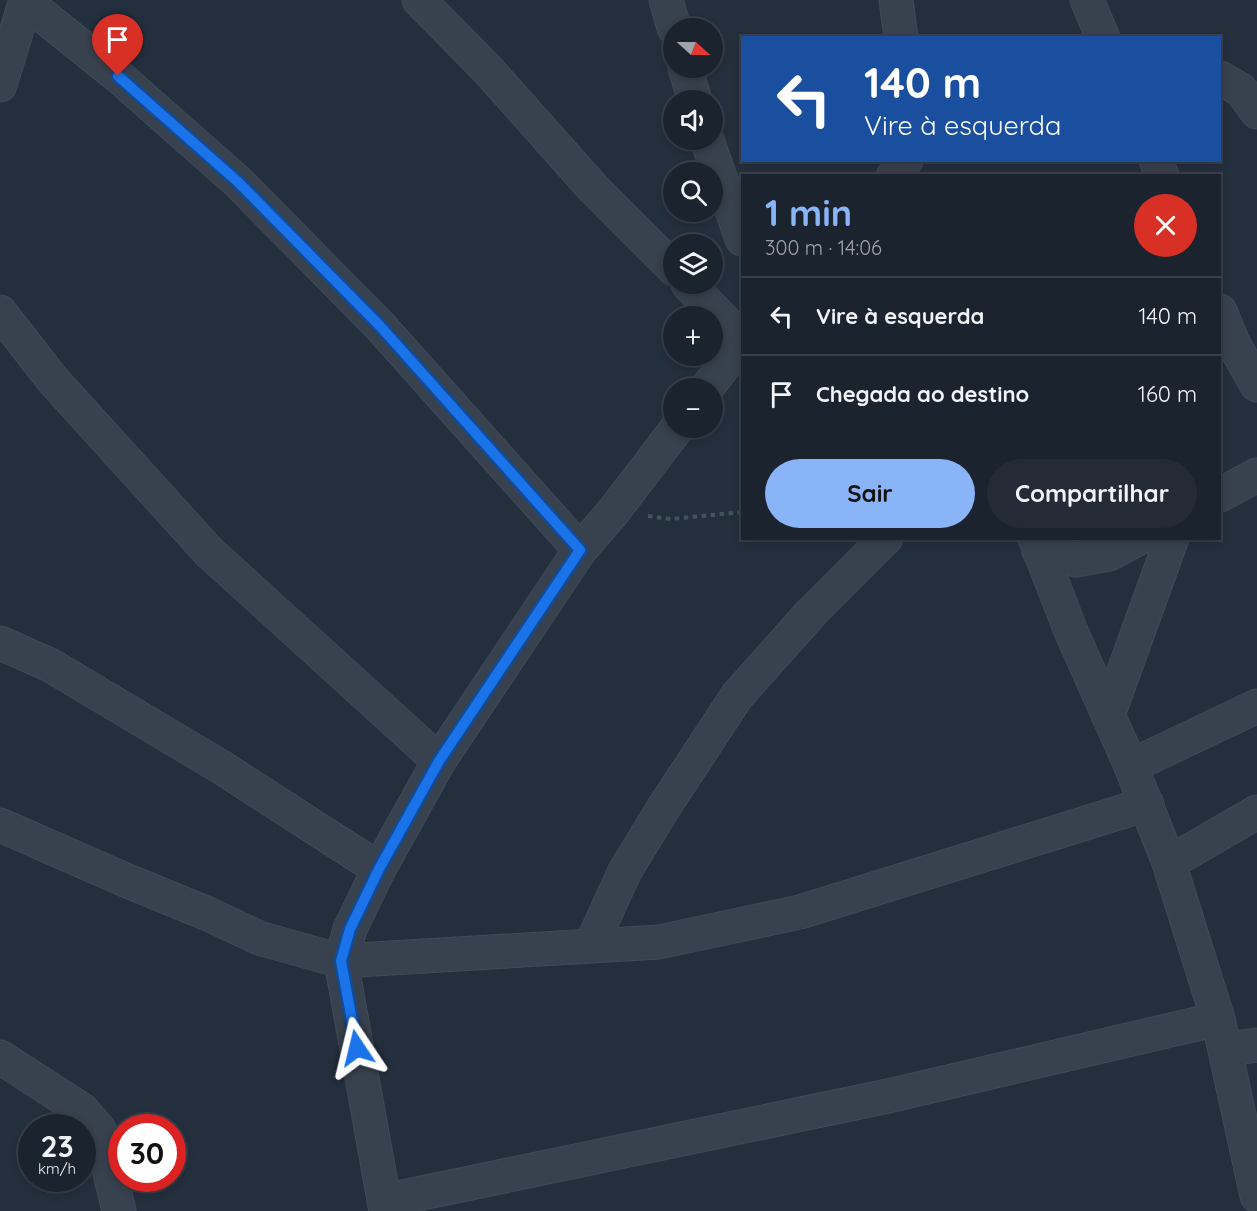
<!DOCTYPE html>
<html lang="pt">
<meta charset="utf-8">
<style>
body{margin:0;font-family:Quicksand,sans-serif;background:#242b36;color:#f1f3f6;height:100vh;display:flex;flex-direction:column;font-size:22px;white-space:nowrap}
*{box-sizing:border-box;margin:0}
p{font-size:20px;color:#a0a4aa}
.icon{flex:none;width:33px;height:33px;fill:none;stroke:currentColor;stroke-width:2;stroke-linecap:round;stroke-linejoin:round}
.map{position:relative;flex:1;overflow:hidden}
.drawer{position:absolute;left:741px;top:174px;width:480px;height:366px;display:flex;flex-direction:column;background:#1b232e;border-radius:0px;box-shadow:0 3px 9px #0003,0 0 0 2px #39404a}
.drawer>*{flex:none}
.top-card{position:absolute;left:741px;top:36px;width:480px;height:126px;border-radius:0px;box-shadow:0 3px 9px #0003,0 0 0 2px #39404a;background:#1a4fa0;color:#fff;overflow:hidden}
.needle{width:39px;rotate:111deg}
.buttons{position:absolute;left:663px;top:18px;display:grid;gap:12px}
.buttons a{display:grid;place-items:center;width:60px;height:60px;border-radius:50%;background:#1b232e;box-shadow:0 3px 9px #0003,0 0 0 2px #39404a;font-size:30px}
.speed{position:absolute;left:18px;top:1114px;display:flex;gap:12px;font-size:30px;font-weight:700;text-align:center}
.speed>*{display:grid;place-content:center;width:78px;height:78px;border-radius:50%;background:#1b232e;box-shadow:0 3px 9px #0003,0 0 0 2px #39404a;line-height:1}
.speed small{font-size:15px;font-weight:400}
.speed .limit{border:9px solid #d22;background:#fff;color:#111}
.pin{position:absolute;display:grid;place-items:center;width:51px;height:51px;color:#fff;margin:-62px -26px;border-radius:50% 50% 50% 0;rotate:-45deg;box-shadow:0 0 6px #0007}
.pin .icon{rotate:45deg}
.me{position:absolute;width:66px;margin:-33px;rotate:350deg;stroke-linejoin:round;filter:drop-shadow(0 0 4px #0008)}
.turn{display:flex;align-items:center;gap:21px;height:126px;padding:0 24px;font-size:27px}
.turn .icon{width:78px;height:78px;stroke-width:2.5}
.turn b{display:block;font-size:42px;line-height:51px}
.round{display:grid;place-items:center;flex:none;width:63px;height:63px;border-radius:32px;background:#242b36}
.head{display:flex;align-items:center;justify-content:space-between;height:102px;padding:0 24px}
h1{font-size:36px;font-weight:700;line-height:45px;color:#8ab4f8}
.cta{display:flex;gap:12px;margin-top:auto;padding:12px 24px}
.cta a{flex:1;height:69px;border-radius:36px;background:#8ab4f8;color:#111;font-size:24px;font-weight:700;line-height:69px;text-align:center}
.cta a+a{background:#242b36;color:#f1f3f6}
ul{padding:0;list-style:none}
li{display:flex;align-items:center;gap:18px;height:78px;padding:0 24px;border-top:2px solid #39404a}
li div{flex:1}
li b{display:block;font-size:22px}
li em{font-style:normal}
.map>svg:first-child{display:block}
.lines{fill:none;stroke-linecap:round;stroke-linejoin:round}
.minor-casing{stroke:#414a57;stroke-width:35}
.path{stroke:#3f5557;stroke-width:4;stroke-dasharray:4.5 4.5;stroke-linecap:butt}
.minor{stroke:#38414e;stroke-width:33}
.route-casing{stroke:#114b97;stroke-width:15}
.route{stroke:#1a73e8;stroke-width:10}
</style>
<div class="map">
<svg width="1257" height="1211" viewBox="0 0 1257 1211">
<rect width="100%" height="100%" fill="#242f3e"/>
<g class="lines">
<defs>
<g id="minor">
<path d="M419,0l69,70 105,118 81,81"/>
<path d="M666,0l8,28"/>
<path d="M896,0l5,38"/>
<path d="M1087,0l16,38"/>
<path d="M26,2l92,74 120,106 142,144 200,224"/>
<path d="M685,68l10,32"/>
<path d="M1220,78l21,12 16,22"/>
<path d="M0,85l26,-85"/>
<path d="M707,140l35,99"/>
<path d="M1156,160l6,16"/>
<path d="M893,176l13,-16"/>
<path d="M688,284l54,55"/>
<path d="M1220,311l13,32 24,42"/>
<path d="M0,312l52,67 157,173 230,209"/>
<path d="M707,388l35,-46"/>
<path d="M1220,495l37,-20"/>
<path d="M1035,538l35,91 61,137 38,97 49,156 39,177"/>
<path d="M1039,551l37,9 33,-6 30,-16"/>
<path d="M0,643l50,22 171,102 158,102"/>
<path d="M1108,715l64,-177"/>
<path d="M1131,766l126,-60"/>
<path d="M0,825l123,54 85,35 51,24 82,23 318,-19 141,-30 347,-108"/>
<path d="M1169,863l88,-51"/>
<path d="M591,945l34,-74 39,-64 73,-111 74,-83 75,-75"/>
<path d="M1225,1049l32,-4"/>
<path d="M0,1057l82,53 18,21 19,80"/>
<path d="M384,1201l504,-105 330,-77"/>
<path d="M386,1211l-45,-250 9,-32 29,-60 60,-108 141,-211 33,-38 64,-84"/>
</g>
</defs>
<use href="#minor" class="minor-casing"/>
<path class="path" d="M648,516l23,3 71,-7"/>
<use href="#minor" class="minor"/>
</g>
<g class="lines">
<defs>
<path id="route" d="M118,76l120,106 142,144 200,224 -141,211 -60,108 -29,60 -9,32 16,87"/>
</defs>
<use href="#route" class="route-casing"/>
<use href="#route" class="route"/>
</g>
</svg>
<div class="buttons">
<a><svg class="needle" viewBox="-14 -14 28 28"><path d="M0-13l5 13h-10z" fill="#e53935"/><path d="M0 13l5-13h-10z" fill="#a0a4aa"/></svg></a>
<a><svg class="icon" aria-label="sound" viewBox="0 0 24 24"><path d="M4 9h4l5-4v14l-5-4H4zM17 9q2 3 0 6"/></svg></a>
<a><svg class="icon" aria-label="search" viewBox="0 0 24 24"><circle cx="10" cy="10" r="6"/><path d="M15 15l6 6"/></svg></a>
<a><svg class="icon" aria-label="layers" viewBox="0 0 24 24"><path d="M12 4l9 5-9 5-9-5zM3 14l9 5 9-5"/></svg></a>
<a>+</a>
<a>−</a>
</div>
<div class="speed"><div>23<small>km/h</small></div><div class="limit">30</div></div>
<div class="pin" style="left:118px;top:76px;background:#d93025"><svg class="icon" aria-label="arrive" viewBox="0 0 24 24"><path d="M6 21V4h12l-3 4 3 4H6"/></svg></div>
<svg class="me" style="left:357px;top:1048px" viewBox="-20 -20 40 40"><path d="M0-17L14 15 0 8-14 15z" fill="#1a73e8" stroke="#fff" stroke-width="4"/></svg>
<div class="top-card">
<div class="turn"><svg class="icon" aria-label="left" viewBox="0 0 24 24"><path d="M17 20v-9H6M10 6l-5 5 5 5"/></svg><div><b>140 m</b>Vire à esquerda</div></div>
</div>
<section class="drawer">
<div class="head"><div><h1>1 min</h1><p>300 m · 14:06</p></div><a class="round" style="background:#d93025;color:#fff"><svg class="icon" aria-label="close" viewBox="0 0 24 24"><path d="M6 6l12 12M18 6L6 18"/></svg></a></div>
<ul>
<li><svg class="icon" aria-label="left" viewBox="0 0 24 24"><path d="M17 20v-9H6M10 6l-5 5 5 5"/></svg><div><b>Vire à esquerda</b></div><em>140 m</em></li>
<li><svg class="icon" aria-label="arrive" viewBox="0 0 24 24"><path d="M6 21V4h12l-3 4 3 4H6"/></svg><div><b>Chegada ao destino</b></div><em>160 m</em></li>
</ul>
<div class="cta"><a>Sair</a><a>Compartilhar</a></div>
</section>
</div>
